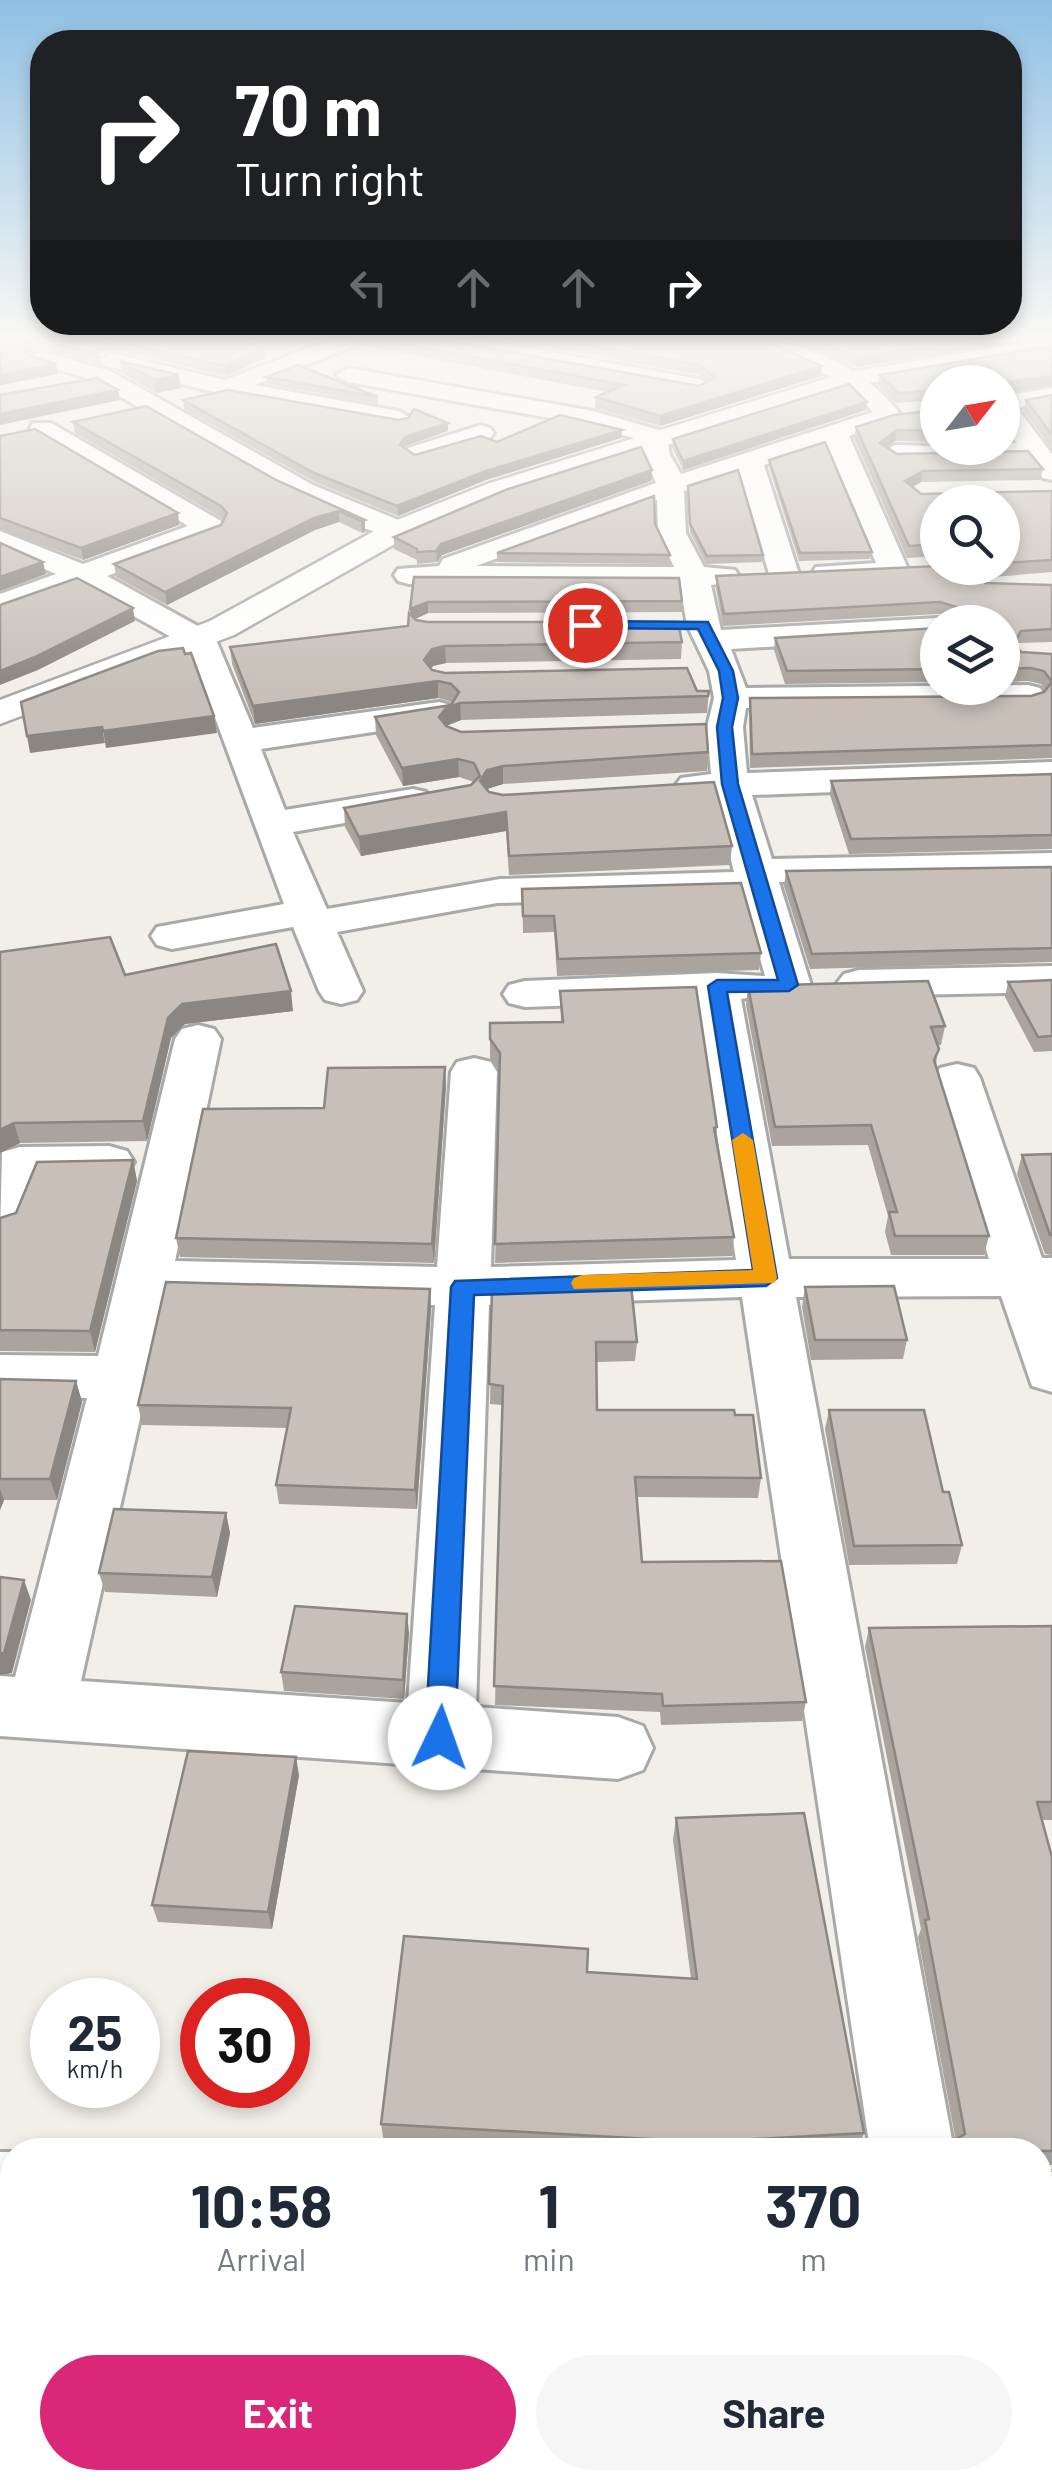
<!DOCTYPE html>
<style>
body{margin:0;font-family:Barlow,sans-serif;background:#f6f6f7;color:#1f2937;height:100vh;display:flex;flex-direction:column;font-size:38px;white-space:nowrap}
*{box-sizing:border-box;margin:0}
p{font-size:32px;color:#747a83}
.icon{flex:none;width:55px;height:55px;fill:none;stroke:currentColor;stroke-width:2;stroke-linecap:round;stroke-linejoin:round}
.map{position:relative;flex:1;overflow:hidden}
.sheet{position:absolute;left:0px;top:2138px;width:1052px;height:352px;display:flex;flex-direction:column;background:#fff;border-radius:40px 40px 0 0;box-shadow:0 5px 15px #0003}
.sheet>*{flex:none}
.banner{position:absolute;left:30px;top:30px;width:992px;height:305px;border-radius:40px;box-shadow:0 5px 15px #0003;background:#202124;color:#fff;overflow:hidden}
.needle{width:65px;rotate:59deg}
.fabs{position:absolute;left:920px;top:365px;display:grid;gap:20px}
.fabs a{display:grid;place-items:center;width:100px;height:100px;border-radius:50%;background:#fff;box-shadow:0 5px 15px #0003;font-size:50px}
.speed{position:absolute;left:30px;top:1978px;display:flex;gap:20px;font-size:50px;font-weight:700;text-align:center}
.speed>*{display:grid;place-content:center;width:130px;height:130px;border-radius:50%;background:#fff;box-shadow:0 5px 15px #0003;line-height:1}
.speed small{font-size:25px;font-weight:400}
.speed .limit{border:15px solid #d22;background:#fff;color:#111}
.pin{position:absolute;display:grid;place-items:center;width:85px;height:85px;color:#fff;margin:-42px;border:5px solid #fff;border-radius:50%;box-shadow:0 2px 10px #0007}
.me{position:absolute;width:110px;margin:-55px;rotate:3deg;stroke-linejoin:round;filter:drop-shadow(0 0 8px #0008)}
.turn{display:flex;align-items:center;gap:35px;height:210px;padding:0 40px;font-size:45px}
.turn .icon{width:130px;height:130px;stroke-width:2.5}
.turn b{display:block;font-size:70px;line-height:85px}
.lanes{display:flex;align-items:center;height:95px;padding:0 40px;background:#0003;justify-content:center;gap:50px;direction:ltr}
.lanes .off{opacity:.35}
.eta{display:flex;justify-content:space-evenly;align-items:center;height:170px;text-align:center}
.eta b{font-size:60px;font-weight:700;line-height:70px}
.action{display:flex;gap:20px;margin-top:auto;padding:20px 40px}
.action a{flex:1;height:115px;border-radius:60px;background:#db2777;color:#fff;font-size:40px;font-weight:700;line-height:115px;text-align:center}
.action a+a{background:#f6f6f7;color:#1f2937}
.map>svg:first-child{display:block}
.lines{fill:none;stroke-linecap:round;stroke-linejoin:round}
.minor-casing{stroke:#a9a9a9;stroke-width:6}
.tertiary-casing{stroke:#a9a9a9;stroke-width:5}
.minor{fill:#fff;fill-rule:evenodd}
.tertiary{fill:#fff;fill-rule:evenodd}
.wall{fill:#aba49e}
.shaded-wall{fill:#8b8681}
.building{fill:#c7bfb8;stroke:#8b8681;stroke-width:2.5}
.route{fill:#1a73e8;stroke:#114b97;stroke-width:2.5}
.slow{fill:#f59e0b}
</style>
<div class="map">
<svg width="1052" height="2489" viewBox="0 0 1052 2489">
<rect width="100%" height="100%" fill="#f2efe9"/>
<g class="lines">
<defs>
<g id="minor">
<path d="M327,341h31l-3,5 -101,39 145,26 12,7 -3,5 -9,2 -173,-30 -123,-30 -3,-5 11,-7 114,27z"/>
<path d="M441,341h48l210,38 12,7 -12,7 -247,-45z"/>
<path d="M753,341c56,0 115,29 148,74l-3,5 -49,16 60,135 -4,6 -11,3 -67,2 -11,-3 -4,-6 4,-6 60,-4 -50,-119 -62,21 35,109 -4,6h-22l-4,-6 -29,-101 -56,18 2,42 18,34 31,3 4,6 -4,6 -24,3 10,45 217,-12 13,4h-13v15l-207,12 15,39 282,-3 12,3 5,7 -5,7 -12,3 -282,3 -3,19 4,46 305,-11v22l-300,11 20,64 280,-6v24l-273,5 32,103 -7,9 -15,4 -19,-8 -4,5 -25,4 48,260h200l-55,-181 6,-10 17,-4 17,4 6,10 62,180h10v134l-20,-6 -31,-90 -205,1 158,853h-84l-128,-853 -253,8 -13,402 142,10 25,9 10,22 -10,22 -25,9 -171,-12 -7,3 -11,-4 -429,-30v-60l15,1 72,-279 -87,-1v-42l98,1 77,-317 7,-10 16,-4 16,4 7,10 -46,222 262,6 14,-195 6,-10 17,-4 17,4 6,10 -6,195 245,-7 -39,-259 -172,6 -16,-4 -6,-9 6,-9 16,-4 192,-8 48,3 -23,-80 -245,7 -160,29 26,59 -6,9 -16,4 -16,-4 -6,-9 -26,-64 -121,22 -15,-4 -6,-9 6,-9 127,-23 -95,-257 -109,-61 -80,28v-20l56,-20 -56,-24v-19l83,33 105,-38 -158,-98 3,-5h18l170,98 4,6 -4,6 -114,43 107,59 39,93 186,-26 12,3 5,7 -5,7 -12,3 -178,27 24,61 128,-21 13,3 6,8 -6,8 -13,3 -120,21 34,77 173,-30 234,-7 -19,-76 -34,-2 -6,-8 6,-8 30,-4 -4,-47 7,-29 -5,-27 -22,-46 -7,-40 -271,-1 -11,-3 -4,-6 4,-6 41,-3 4,-7 213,-76 -12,-28v-14l-55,-16 -241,-43 -12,-7 12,-7 245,43 73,21 4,23 11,19 192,-62 -28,-29zM657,500l1,33 16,34 -198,-1zM167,1298l268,7 -27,398 -327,-22z"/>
<path d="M40,351l70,20 203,114 95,39 4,6 -4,6c-48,12 -256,-124 -310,-152 -19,-11 -45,-15 -66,-21l-3,-5z"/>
<path d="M1052,388v14l-35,6 35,46v26l-9,-2 -15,-20 -133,3 -13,-8 13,-8 107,3v-5h15l-15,-20v-27z"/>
<path d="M481,425l9,3 4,5 -4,5 -73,23 -13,-8 4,-5z"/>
<path d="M1052,966v26l-193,4 -15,-4 -7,-9 7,-9 15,-4z"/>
<path d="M109,1146l18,5 7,11 -7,11 -18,5 -69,1 -22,53 -18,5 2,-85 18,-5z"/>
<rect x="0" y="2152" width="12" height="84"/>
<rect x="1040" y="2172" width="12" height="86"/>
<path d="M920,2478h94l1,11h-94z"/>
</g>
<path id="tertiary" d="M1034,341h18v11l-195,33 -350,111 -98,40 -175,99 -234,89v-24l210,-79 177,-97 100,-40 357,-111z"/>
</defs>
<use href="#minor" class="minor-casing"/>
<use href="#tertiary" class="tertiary-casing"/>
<use href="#minor" class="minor"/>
<use href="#tertiary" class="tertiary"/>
</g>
<g class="wall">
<path d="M0,341h246l18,7 1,10 -39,18 -114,-27 -12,4 -2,11 -59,-17 -12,8 31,19 -58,11z"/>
<path d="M359,341h91l249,45 8,-4 -7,-7 -190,-34h256l56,25 -1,10 -161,50 -65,-18 1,-11 11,-5 -247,-47z"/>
<path d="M793,341h234l-171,26z"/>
<path d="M1052,346v40l-50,7 -64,-11v18l-42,3 -18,-18 2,-10z"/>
<path d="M120,361l61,27 -25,5 -34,-20z"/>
<path d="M266,377l112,20v7l-111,-20z"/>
<path d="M1052,395v54l-28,-38 2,-11z"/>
<path d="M183,400l215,20 50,3v8l-43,15 -1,2 11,7 82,-13 125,-12 -1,8 -135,42 -88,36 -83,-34 -131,-73z"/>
<path d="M866,410l-183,60 -11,-23 1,-8z"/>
<path d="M938,410v32l-43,-1 -8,7 10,6 146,15 -3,11 -119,2 -8,5 8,7 131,-3v81l-70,6 3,5 67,2v57l-34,1 -1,3 4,6 31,2v104l-302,10 -1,-56 1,-14 281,-2 13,-4 1,-2 -4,-6 -13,-3 -26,1v-60l-64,-8 -215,12 -7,-37v-13l222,-8h64v-66h-64v54l-31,2 -53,-120 2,-11z"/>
<path d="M73,422l203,58 89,40v12l-3,1 -23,-11 -24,8 -148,75 -51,-28 -2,-13 107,-39 3,-6 -149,-86z"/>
<path d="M0,436l178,77 1,12 -96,35 -83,-31z"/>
<path d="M769,460l103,92 -2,7 -71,2 -30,-94z"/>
<path d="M651,481l-209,74 -5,7 -20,2v-4l-23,-11v-12z"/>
<path d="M688,486l75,69 -1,7 -56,2 -16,-32z"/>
<path d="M497,553l173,2 -1,9 -172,-2z"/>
<path d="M414,577l268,24v11l-254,1 -13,6 12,3 255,20 -1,17 -235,4 -13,3 -2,3 14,4 264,18 -2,22 -246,7 -15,6 15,6 247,20 -1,19 -204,13 -16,5 2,3 243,54 -2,19 -221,10 -3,-44 -145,25 -16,-29 -1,-19 127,-23 3,-3 -15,-5 -56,9 -27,-51 -1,-18 76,-12 2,-3 -15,-4 -183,26 -23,-60 -2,-17 178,-21 3,-11z"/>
<path d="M938,628v54l-153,2 -11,-34 1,-12z"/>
<path d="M1052,774v75l-203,5 -19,-59 1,-14z"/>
<path d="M1052,867v95l-242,7 -26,-83 2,-15z"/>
<path d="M522,889l239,64 -2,17 -202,6 -3,-44 -31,1z"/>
<path d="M0,952l125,23 168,36 -108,13 -14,14 -24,103 -127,2 -20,10z"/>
<path d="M1052,980v71l-18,1 -29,-55 3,-15z"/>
<path d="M748,986l197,40 -4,19h-3l-2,21 53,170 -5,19h-93l-6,-23 3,-16 -20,-71 -96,1 -26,-141z"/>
<path d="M560,991l157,136 -1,13 18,97 -2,19 -237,7 5,-192 -10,-13v-35l71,-1z"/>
<path d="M445,1067l1,19 -12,177 -254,-6 -4,-19 148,-130z"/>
<path d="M1052,1154v101l-7,-1 -28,-80 5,-19z"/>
<path d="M133,1160l4,21 -42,171 -95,-1v-133l16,-5z"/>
<path d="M805,1287l102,53 -4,19 -92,1 -9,-53z"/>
<path d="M430,1289l1,20 -14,200 -138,-5 -3,-19 11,-57 -145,-3 -4,-20z"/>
<path d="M492,1289l145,53 -2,19 -38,1v48l138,5 26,63 -3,20 -121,-1 5,65 164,140 -4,19 -141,4 -1,-13 -165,-7 7,-300 -12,-1z"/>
<path d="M0,1379l76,2 6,21 -25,98h-53l-4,10z"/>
<path d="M829,1410l114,82 19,53 -5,19 -108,1 -24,-136z"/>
<path d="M226,1513l4,20 -13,64 -112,-5 -6,-19z"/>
<path d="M1052,1626v194h-10l10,37v308l-12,1v-16h-87l3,-8 -38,-205 3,-8 -56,-282 4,-19z"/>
<path d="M409,1633l-5,66 -120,-8 -3,-19z"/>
<path d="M299,1775l-27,154 -114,-7 -6,-17z"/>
<path d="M676,1818l188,315 -6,17h-340l-134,-7 -3,-19 206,-152 104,7 -18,-139z"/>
<path d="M12,2220v111l-12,-1v-105z"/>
<path d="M1040,2247l12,1v141l-12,1z"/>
<path d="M720,2478h173l-2,2 -170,3z"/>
</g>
<g class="shaded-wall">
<path d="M32,341h6l1,6 -13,9 -2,-10z"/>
<path d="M105,341h6l1,8 -12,4 -2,11 -2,-10 2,-11z"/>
<path d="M964,341h63l-171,26 2,-10z"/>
<path d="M264,348l1,10 -39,18 -2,-10z"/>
<path d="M56,364l2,10 -58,11v-10z"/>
<path d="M822,366l-1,10 -161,50v-10z"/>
<path d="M179,375l2,13 -25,5 -2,-13z"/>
<path d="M1052,376v10l-50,7v-10z"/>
<path d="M118,390l2,10 -120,25v-11z"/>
<path d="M867,402l-1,8 -183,60v-9z"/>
<path d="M448,423v8l-43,15 -5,8v-9l5,-8z"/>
<path d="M1012,428l-2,11 -8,3v-11z"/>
<path d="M622,430l-1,8 -135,42 -88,36 -1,-10 89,-35z"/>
<path d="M897,430l-2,11 -17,13 2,-11z"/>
<path d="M652,470l-1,11 -209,74 -5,7 -1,-11 5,-7z"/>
<path d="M923,471l-2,11 -18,11 2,-12z"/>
<path d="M339,511v11l-24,8 -148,75 -2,-13 149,-74z"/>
<path d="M178,513l1,12 -96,35 -2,-12z"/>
<path d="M365,520v12l-3,1 -1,-12z"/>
<path d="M43,562l3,12 -46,17v-14z"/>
<path d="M428,602v11l-17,8 -1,-12z"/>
<path d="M133,608l2,13 -97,49 -38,15v-14z"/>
<path d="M445,646l1,17 -13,3 -8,11 -1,-17 8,-11z"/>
<path d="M438,681v17l-183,26 -2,-18z"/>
<path d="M460,703l1,17 -15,6 -7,9v-18l7,-9z"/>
<path d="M214,716l3,17 -111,15 -3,-17z"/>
<path d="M102,727l3,16 -75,10 -3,-17z"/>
<path d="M458,759l1,18 -56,9 -1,-18z"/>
<path d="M503,766v18l-16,5 -7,-8 7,-11z"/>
<path d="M506,812v19l-145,25 -2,-19z"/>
<path d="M291,991l2,20 -108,13 -14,14 -24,103 -4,-20 25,-103 14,-14z"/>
<path d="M445,1067l1,19 -12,177 -2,-19z"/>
<path d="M14,1123l6,20 -20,10v-23z"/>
<path d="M133,1160l4,21 -42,171 -5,-21z"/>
<path d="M430,1289l1,20 -14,200 -2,-19z"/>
<path d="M76,1381l6,21 -25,98 -7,-21z"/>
<path d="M0,1489l4,11 -4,10z"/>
<path d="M226,1513l4,20 -13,64 -5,-20z"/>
<path d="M24,1580l7,20 -19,73 -12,2v-21z"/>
<path d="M407,1614l2,19 -5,66 -1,-19z"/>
<path d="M296,1757l3,18 -27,154 -4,-17z"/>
</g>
<g class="building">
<path d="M0,341h32l-8,5 3,9 29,9 -56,11z"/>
<path d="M50,341h55l-7,2 -2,11z"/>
<path d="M117,341h129l18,7 -40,18z"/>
<path d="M388,341h62l249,45 16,-9 -15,-12 -135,-24h201l56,25 -162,50 -64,-19 28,-12z"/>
<path d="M818,341h146l-106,16z"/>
<path d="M1052,346v30l-50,7 -64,-1v8l-40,3 -18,-18z"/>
<path d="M120,361l59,14 -25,5z"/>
<path d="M298,365l80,32 -112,-20z"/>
<path d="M97,378l21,12 -118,24v-19z"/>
<path d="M849,384l18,18 -184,59 -10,-22z"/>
<path d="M228,390l170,30 10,-2 6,-9 34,14 -43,14 -5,8 15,10 66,-19 16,6 63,-27 62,15 -136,41 -89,35 -83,-33 -131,-73z"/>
<path d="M1052,395v40l-26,-35z"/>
<path d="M146,406l130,74 89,40 -4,1 -22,-10 -25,7 -149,74 -51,-28 107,-39 6,-12 -6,-7 -148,-84z"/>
<path d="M938,410v21l-41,-1 -17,13 17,11 131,-3 15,18 -120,2 -18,10 16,13 131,-3v69l-50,3v-61h-64v42l-29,2 -53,-119 38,-12z"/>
<path d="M1002,416l10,12 -10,3z"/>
<path d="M35,429l143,84 -97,35 -81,-30v-82z"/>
<path d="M825,442l47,110 -72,1 -31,-93z"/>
<path d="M641,447l11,23 -211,74 -5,7 -19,1v-3l-23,-12 114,-48z"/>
<path d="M738,470l25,85 -56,1 -17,-32 -2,-38z"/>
<path d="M654,496l1,28 15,31 -173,-2z"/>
<path d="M0,543l43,19 -43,15z"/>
<path d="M938,566v2h44l-4,4 7,11 67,2v44l-31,2 -7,12 7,9 31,2v91l-300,9 -2,-56 281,-2 13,-4 8,-10 -8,-11 -13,-3 -29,1v-47h-60l2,-9 12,-1v-5l-16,-5 -216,12 -8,-38z"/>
<path d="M414,577l265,1 3,23 -254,1 -18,7z"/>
<path d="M77,578l56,30 -98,49 -35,14v-66z"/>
<path d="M409,613l7,7 11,2h251l4,20 -237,4 -13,3 -8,11 8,10 13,3 242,-5 10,23h12l-1,5 -248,7 -14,5 -7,9 7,9 15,6 245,-8 2,28 -205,14 -16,4 -7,11 9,11 14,3 211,-13 18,64 -223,10 -3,-44 -147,25 -15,-29 127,-23 9,-9 -6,-13 -16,-4 -56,9 -27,-51 76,-12 8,-13 -8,-8 -13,-3 -185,25 -23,-59 178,-21z"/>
<path d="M938,628v41l-151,2 -12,-33z"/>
<path d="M183,648l2,6 6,-1 23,63 -111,15 -1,-4 -75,9 -6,-34 137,-51z"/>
<path d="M1052,774v61l-201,4 -20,-58z"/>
<path d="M1052,867v81l-240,6 -26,-83z"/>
<path d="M741,883l20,70 -203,6 -4,-43h-31l-1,-27z"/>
<path d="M110,937l15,38 151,-31 15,47 -109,13 -14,14 -25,103 -129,2 -14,7v-178z"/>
<path d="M1052,980v56l-14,1 -30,-55z"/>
<path d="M928,981l17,45 -14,1 8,22 -5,11 55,176h-94l-6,-24h8l-26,-87 -96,2 -27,-141z"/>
<path d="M696,987l21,140 -3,1 20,109 -239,7 5,-191 -10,-14v-16l73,-1 -3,-31z"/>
<path d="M445,1067l-13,177 -256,-6 27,-129 121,-1 4,-40z"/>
<path d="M1052,1154v81h-2l-28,-80z"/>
<path d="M133,1160l-43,171 -90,-1v-112l16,-5 21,-51z"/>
<path d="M166,1282l264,7 -15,201 -139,-5 15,-77 -153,-3z"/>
<path d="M631,1285l6,57h-41l1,68h137l1,5h18l8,63 -126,-1 7,85 139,-1 25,141 -143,4 -1,-12 -168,-8 9,-300 -14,-2 3,-95z"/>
<path d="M894,1286l13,54h-92l-10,-53z"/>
<path d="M0,1379l76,2 -26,98h-50z"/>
<path d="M829,1410h95l19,82h6l13,53 -108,1z"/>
<path d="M114,1509l112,4 -14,64 -113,-4z"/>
<path d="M0,1577l24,3 -20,73 -4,1z"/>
<path d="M295,1606l112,8 -4,66 -122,-8z"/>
<path d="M1052,1626v176h-15l15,55v294l-91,-1 -3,-12 7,-4 -40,-214 4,-1 -60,-291z"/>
<path d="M188,1751l108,6 -28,155 -116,-7z"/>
<path d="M804,1813l60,320 -161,9 -322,-18 23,-188 184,13 -1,23 110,7 -21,-161z"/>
<path d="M7,2219l5,1v99l-12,-1v-93h3z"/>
<path d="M1040,2247l12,1v129l-12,1z"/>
<path d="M0,2452l12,1v25h502l119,11h-633z"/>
</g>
<linearGradient id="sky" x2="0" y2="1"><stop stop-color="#8fc0e4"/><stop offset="0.49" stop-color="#f9f8f5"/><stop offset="1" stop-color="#f9f8f5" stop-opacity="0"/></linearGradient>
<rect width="1052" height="689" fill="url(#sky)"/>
<path class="route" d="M585,621l123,1 25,49 5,27 -6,29 6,57 60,201 -9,6 -62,1 50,286 -11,8 -292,9 -19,443 -5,10 -10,4 -11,-4 -4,-10 26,-451 4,-6 298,-11 -45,-284 9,-6h61l-56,-196 -5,-57 6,-29 -4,-27 -21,-42 -118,-1 -2,-3z"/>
<path class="slow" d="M743,1133l10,7 24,138 -3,5 -200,6 -3,-6 3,-5 8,-3 171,-5 -21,-130z"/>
</svg>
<div class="fabs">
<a><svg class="needle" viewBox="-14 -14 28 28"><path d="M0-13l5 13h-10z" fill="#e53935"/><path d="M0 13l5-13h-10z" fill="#747a83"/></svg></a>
<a><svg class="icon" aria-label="search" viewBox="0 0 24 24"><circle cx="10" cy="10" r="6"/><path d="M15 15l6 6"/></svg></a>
<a><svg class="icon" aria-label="layers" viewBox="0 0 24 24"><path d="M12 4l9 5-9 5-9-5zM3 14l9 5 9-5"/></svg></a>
</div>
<div class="speed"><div>25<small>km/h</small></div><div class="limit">30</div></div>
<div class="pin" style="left:585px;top:625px;background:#d93025"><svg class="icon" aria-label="arrive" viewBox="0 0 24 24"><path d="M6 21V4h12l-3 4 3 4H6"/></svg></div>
<svg class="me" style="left:440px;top:1738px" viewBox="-20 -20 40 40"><circle r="19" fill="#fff"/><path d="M0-13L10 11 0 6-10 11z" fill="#1a73e8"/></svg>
<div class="banner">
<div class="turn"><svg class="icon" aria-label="right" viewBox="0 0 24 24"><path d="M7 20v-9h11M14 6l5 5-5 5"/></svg><div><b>70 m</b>Turn right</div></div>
<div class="lanes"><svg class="icon off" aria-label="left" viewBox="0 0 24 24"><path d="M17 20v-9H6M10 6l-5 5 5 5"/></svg><svg class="icon off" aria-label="ahead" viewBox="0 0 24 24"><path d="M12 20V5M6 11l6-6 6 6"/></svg><svg class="icon off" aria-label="ahead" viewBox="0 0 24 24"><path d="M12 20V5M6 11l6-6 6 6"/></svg><svg class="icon" aria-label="right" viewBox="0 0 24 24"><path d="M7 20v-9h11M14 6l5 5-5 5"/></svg></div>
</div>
<section class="sheet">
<div class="eta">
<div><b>10:58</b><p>Arrival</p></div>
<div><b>1</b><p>min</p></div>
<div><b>370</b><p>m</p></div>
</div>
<div class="action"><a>Exit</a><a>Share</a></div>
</section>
</div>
